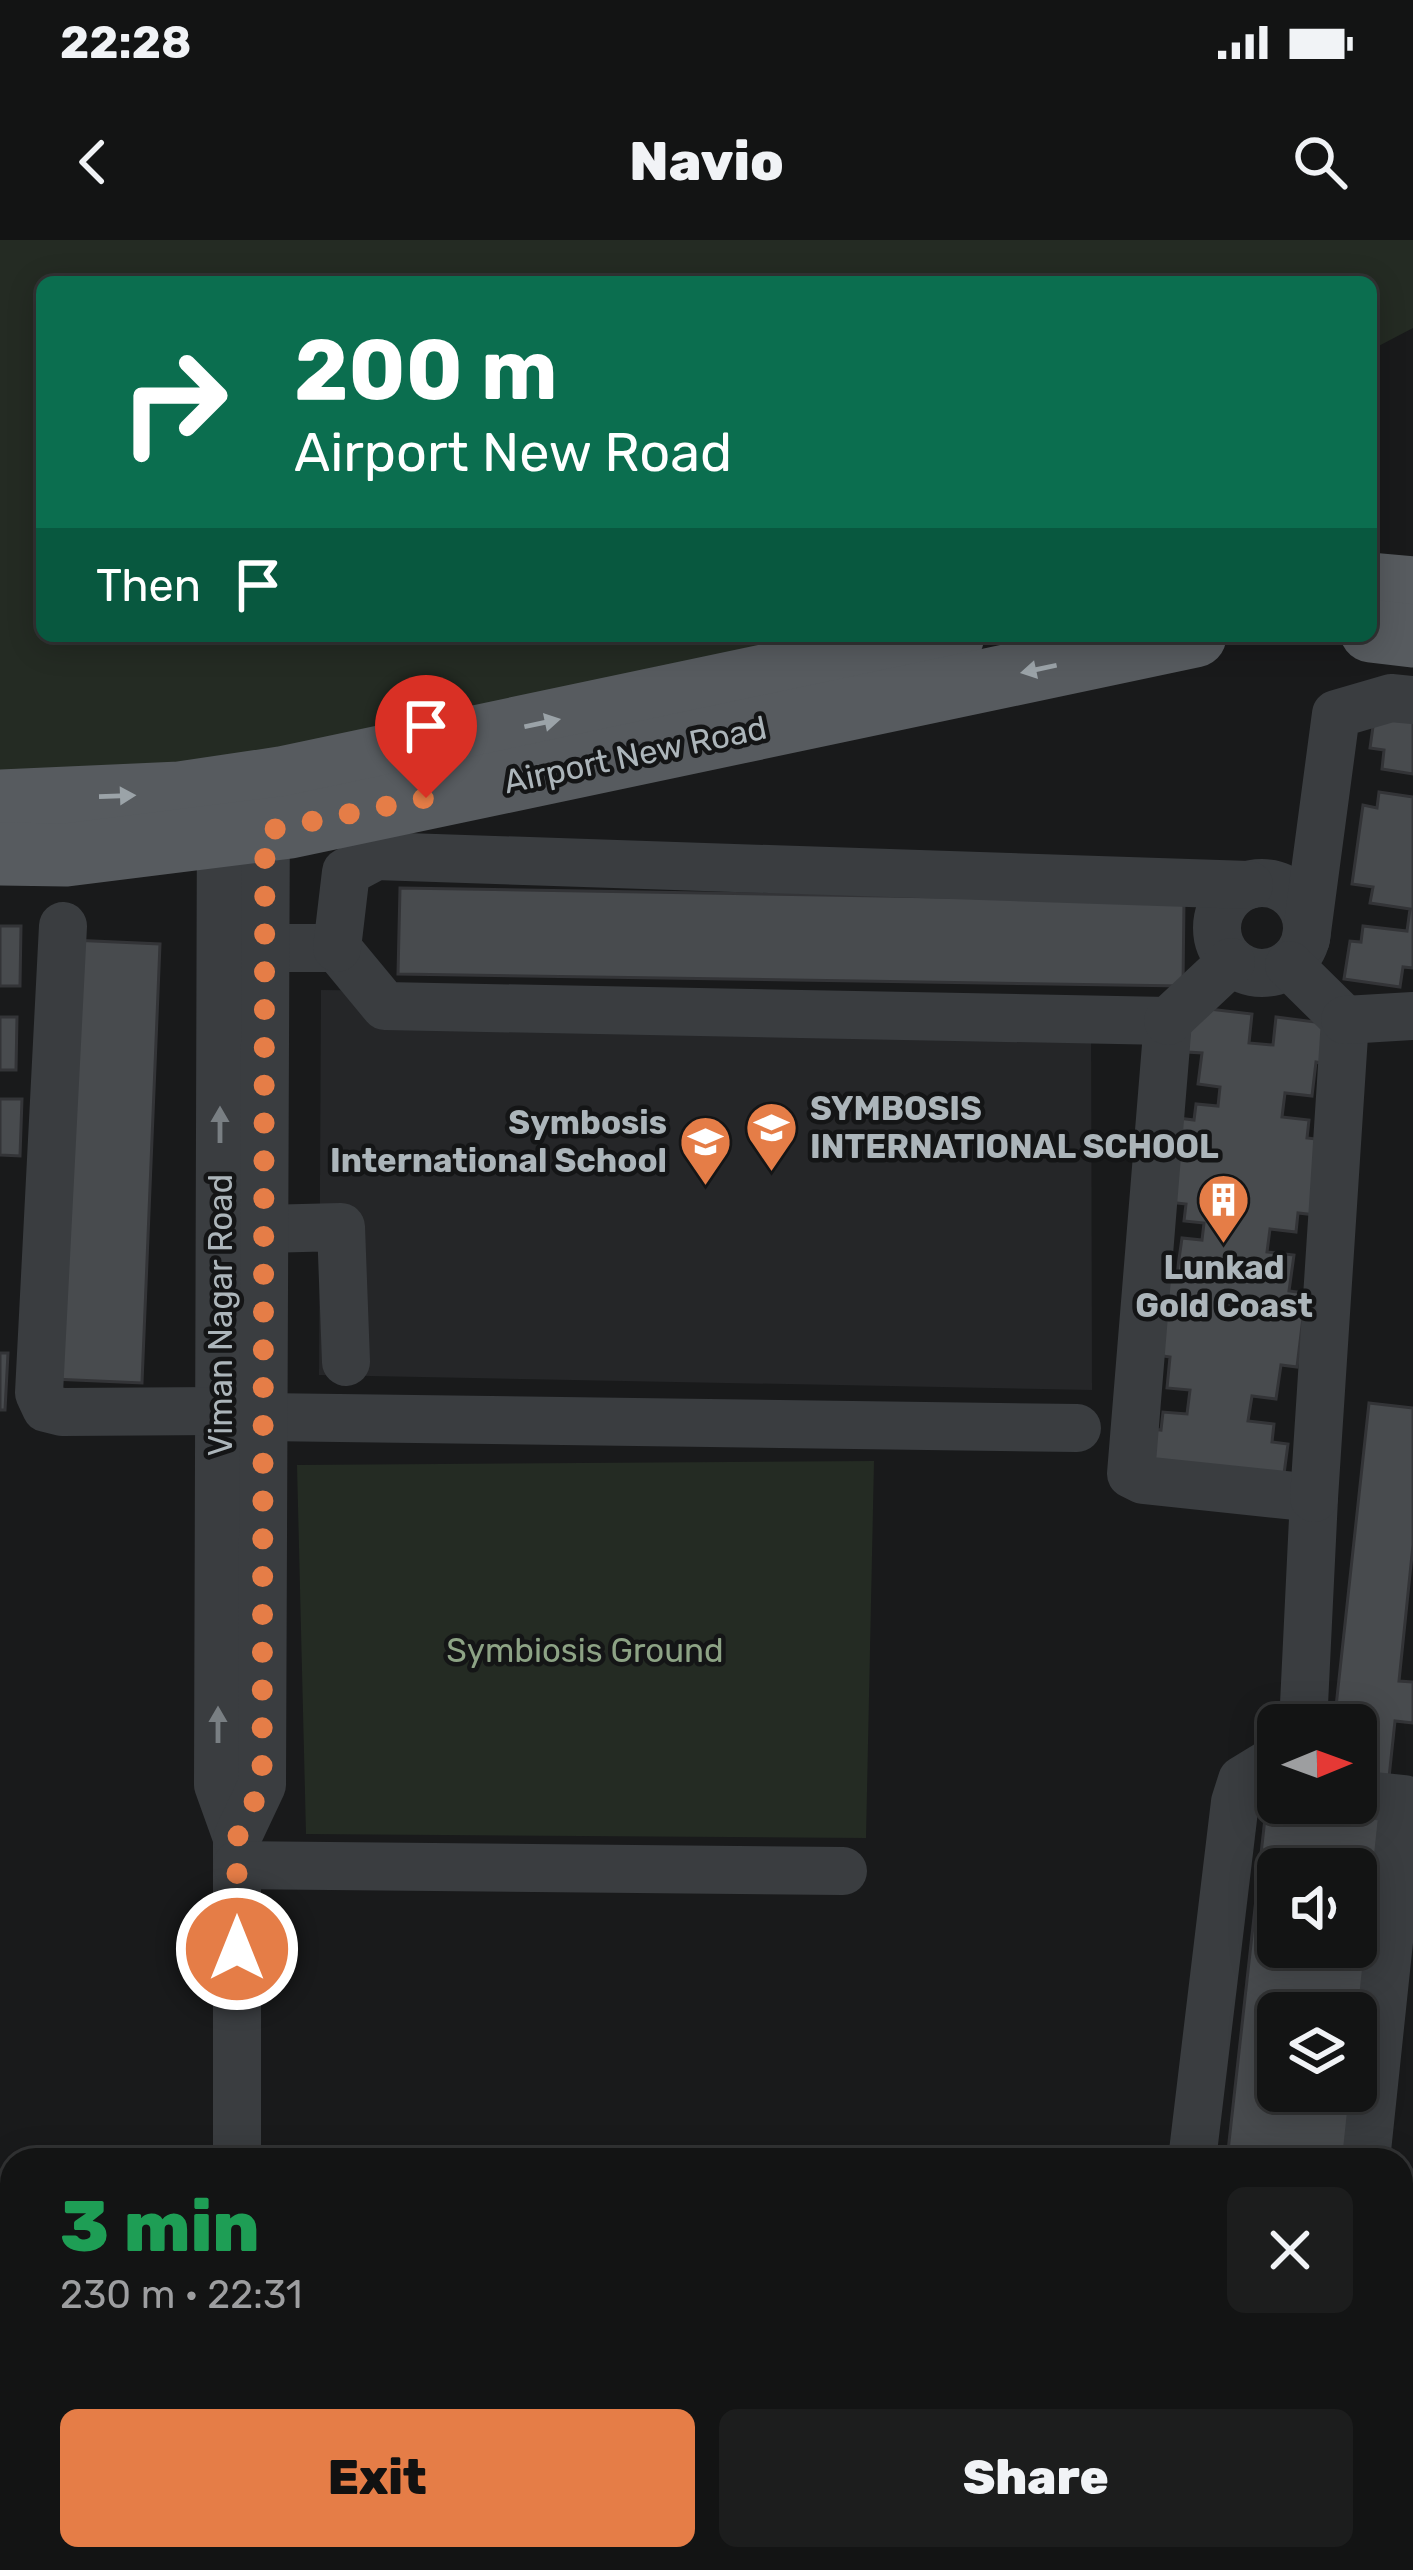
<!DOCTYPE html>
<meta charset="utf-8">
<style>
body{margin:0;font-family:Rubik,sans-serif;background:#1c1d1d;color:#f1f3f6;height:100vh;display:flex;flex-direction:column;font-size:45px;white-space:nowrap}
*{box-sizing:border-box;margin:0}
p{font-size:39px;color:#9d9ea0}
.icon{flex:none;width:66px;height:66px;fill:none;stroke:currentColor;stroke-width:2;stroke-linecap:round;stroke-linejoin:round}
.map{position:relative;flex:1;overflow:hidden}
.drawer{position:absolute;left:0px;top:1908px;width:1413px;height:423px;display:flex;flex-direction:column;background:#131414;border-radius:36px 36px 0 0;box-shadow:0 6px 30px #0003,0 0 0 3px #323334}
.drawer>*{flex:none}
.top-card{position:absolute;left:36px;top:36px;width:1341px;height:366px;border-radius:18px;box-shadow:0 6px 30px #0003,0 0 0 3px #323334;background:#0b6e4f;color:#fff;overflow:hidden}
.needle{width:78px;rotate:89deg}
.fabs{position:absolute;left:1257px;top:1464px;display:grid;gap:24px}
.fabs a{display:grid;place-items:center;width:120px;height:120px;border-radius:18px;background:#131414;box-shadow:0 6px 30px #0003,0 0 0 3px #323334;font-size:60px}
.pin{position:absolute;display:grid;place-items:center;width:102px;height:102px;color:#fff;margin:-123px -51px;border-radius:50% 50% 50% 0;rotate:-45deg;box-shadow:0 0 12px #0007}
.pin .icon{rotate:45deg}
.me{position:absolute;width:132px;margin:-66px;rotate:0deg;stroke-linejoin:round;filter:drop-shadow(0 0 9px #0008)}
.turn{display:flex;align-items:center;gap:42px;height:252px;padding:0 60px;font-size:54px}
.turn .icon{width:156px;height:156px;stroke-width:2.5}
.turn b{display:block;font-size:84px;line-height:102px}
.then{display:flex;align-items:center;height:114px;padding:0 60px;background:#0003;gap:24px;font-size:45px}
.round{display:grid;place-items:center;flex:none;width:126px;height:126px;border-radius:18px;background:#1c1d1d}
.headline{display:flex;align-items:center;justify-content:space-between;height:204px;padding:0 60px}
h1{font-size:72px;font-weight:800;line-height:90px;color:#1e9e55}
.action{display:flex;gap:24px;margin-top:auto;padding:24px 60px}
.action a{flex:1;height:138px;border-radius:18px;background:#e57d47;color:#111;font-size:48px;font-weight:800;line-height:138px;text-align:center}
.action a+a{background:#1c1d1d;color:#f1f3f6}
.status{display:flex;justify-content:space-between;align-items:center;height:84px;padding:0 60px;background:#131414;direction:ltr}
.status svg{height:33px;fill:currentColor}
header{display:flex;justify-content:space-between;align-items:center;height:156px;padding:0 60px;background:#131414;font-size:54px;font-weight:800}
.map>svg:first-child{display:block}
.built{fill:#252628}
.green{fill:#242b23}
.building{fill:#484b4e;stroke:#333437;stroke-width:3;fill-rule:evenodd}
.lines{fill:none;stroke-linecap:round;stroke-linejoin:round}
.minor{stroke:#3a3d40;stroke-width:48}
.major{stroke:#575b5f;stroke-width:63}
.oneway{fill:#9ba3a8}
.oneway2{fill:#797f83}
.route{stroke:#e57d47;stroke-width:21;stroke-dasharray:0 37.8}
.labels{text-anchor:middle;stroke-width:9;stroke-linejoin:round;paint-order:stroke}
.street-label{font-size:33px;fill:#acb5ba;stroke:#141516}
.poi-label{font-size:33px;font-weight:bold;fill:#acb5ba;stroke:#141516;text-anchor:start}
.park-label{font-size:33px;fill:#8da385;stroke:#141516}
</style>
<div class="status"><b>22:28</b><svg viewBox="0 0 49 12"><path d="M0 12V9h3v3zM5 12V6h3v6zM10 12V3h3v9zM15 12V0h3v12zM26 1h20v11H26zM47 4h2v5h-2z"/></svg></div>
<header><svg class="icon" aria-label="back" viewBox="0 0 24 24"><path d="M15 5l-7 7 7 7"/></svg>Navio<svg class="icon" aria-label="search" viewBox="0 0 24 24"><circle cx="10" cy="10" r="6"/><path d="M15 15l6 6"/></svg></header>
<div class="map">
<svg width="1413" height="2330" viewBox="0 0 1413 2330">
<rect width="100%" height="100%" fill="#191a1b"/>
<path class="built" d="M321,750l770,9 1,391 -773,-15z"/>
<g class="green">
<path d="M0,0h1413v88l-42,22v-68h-1329v354h816l-687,144 -171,7z"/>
<path d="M874,1221l-8,377 -560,-4 -9,-369z"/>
<path d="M329,2319h213l1,11h-214z"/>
</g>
<g class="building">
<path d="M1376,465l37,5v64l-31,-5 2,-19 -14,-2z"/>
<path d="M1379,552l34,5v171l-10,-1 -3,20 -56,-8 6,-38 11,1 2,-16 44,5 3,-22 -40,-6 3,-16 -21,-3 11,-79 14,3z"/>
<path d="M400,648l784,13 -1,85 -785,-12z"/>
<path d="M0,686h21l-1,60h-20z"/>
<path d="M71,700l89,4 -18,439 -89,-4z"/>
<path d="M1192,767l60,7 -3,29 24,2 3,-28 63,8 -5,40 -18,-3 -4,34 -27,-3 -3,24 27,3 -2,18 18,2 -9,75 -18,-2 -2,19 -26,-3 -3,23 27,3 -5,36 17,2 -9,74 -16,-2 -5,34 -24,-3 -4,25 26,3 -2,18 16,2 -6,45 -146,-18 5,-43 20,2 2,-18 24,2 3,-24 -23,-2 3,-31 -20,-3 10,-84 17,3 5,-35 20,2 2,-17 -20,-2 2,-17 -18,-2 10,-84 16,2 2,-16 22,2 2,-19 -22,-3 4,-31 -15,-1z"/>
<path d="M0,777h17l-1,53h-16z"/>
<path d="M0,859h22l-2,57 -20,-1z"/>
<path d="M0,1113h8l-3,57h-5z"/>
<path d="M1369,1163l44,5v137l-14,136 14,1v41l-18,-2 -7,66 -32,-3v-59h-22z"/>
<path d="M1268,1551l10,1v11l117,2 -40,355h-128zM1278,1629h78v78h-78zM1278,1773h78v78h-78z"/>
<path d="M613,2319h131l1,11h-132z"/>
</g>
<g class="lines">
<g class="minor">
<path d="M221,564l-3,981 19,53v322"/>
<circle cx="1262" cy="688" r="45"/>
<path d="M63,686l-24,467 7,15 16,4 157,-1"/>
<path d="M1306,699l30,-225 55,-16 22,2"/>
<path d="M265,708h72l48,58 783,15 -37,453 12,6 171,18 -11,227"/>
<path d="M337,708l9,-76 30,-16 873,29"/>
<path d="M1289,725l56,55 -31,478"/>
<path d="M1345,780l68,-4"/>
<path d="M1168,781l63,-59"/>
<path d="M264,989l77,-2 5,135"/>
<path d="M263,1177l814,11"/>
<path d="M1356,1554l48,5 -38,361"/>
<path d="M237,1598l25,-53 4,-988"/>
<path d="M237,1625l606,6"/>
<path d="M1192,1920l43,-358 7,-22 36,-22"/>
<path d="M249,2319v11"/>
<path d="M576,2319l1,11"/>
<path d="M769,2319v11"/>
<path d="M1392,2330l4,-11"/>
</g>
<g class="major">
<path d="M1371,344l42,4"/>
<path d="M1371,391l42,5"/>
<path d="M0,561l180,-8 101,-15 672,-142"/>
<path d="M0,614l66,1 224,-28 905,-191"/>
</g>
</g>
<defs><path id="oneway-solid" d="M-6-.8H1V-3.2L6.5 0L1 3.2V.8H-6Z" transform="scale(3)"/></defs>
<g class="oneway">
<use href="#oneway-solid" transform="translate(1039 429) rotate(168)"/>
<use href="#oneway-solid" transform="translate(542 483) rotate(-12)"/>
<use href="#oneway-solid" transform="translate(117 556) rotate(-2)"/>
</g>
<g class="oneway2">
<use href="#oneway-solid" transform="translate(220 885) rotate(-90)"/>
<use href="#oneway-solid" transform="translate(218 1485) rotate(-90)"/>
</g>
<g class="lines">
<path class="route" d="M237,1709v-111l25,-53 3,-954 161,-33"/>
</g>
<defs>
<symbol id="university-pin" viewBox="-11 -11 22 30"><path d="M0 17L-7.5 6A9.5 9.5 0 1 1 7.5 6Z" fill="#e57d47" stroke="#141516"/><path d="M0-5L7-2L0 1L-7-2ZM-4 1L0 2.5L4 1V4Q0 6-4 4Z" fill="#fff"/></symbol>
<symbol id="school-pin" viewBox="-11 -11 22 30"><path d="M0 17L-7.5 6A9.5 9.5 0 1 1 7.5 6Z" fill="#e57d47" stroke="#141516"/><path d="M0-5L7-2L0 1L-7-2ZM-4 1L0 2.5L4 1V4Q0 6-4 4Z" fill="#fff"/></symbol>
<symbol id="building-pin" viewBox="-11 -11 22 30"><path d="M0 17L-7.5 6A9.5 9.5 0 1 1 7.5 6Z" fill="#e57d47" stroke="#141516"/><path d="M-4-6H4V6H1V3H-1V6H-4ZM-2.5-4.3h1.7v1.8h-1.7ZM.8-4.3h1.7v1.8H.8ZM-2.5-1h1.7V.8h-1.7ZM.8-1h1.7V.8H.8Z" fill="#fff"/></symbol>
</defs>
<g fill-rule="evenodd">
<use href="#university-pin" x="742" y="858" width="59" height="81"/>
<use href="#school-pin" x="676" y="872" width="59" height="81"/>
<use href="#building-pin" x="1194" y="930" width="59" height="81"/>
</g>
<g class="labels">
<g class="street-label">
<text transform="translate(635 514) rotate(-12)" y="12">Airport New Road</text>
<text transform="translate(220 1075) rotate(-90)" y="12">Viman Nagar Road</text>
</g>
<g class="poi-label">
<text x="810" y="880">SYMBOSIS<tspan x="810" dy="38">INTERNATIONAL SCHOOL</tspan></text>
<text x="667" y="894" text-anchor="end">Symbosis<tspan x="667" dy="38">International School</tspan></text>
<text x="1224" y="1039" text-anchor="middle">Lunkad<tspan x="1224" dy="38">Gold Coast</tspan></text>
</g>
<g class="park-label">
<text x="585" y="1422">Symbiosis Ground</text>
</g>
</g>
</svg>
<div class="fabs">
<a><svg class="needle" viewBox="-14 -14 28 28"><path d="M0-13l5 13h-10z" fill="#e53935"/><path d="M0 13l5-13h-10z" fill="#9d9ea0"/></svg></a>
<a><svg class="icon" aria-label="sound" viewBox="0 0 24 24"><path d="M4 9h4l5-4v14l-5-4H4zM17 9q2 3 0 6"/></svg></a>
<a><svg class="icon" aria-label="layers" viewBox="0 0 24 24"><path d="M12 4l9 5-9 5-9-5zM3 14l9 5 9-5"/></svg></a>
</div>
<div class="pin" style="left:426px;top:558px;background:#d93025"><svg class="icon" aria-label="arrive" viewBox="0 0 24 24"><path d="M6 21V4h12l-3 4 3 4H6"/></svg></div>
<svg class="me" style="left:237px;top:1709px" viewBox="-20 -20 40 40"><circle r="17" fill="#e57d47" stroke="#fff" stroke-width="3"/><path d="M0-11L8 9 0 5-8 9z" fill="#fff"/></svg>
<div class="top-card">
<div class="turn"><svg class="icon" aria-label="right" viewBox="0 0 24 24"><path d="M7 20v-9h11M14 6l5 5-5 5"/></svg><div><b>200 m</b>Airport New Road</div></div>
<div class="then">Then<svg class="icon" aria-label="arrive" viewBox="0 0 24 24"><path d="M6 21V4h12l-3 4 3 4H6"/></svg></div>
</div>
<section class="drawer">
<div class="headline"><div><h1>3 min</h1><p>230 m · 22:31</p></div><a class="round"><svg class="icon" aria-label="close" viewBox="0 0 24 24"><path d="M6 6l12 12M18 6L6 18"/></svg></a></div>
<div class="action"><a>Exit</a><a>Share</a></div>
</section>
</div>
